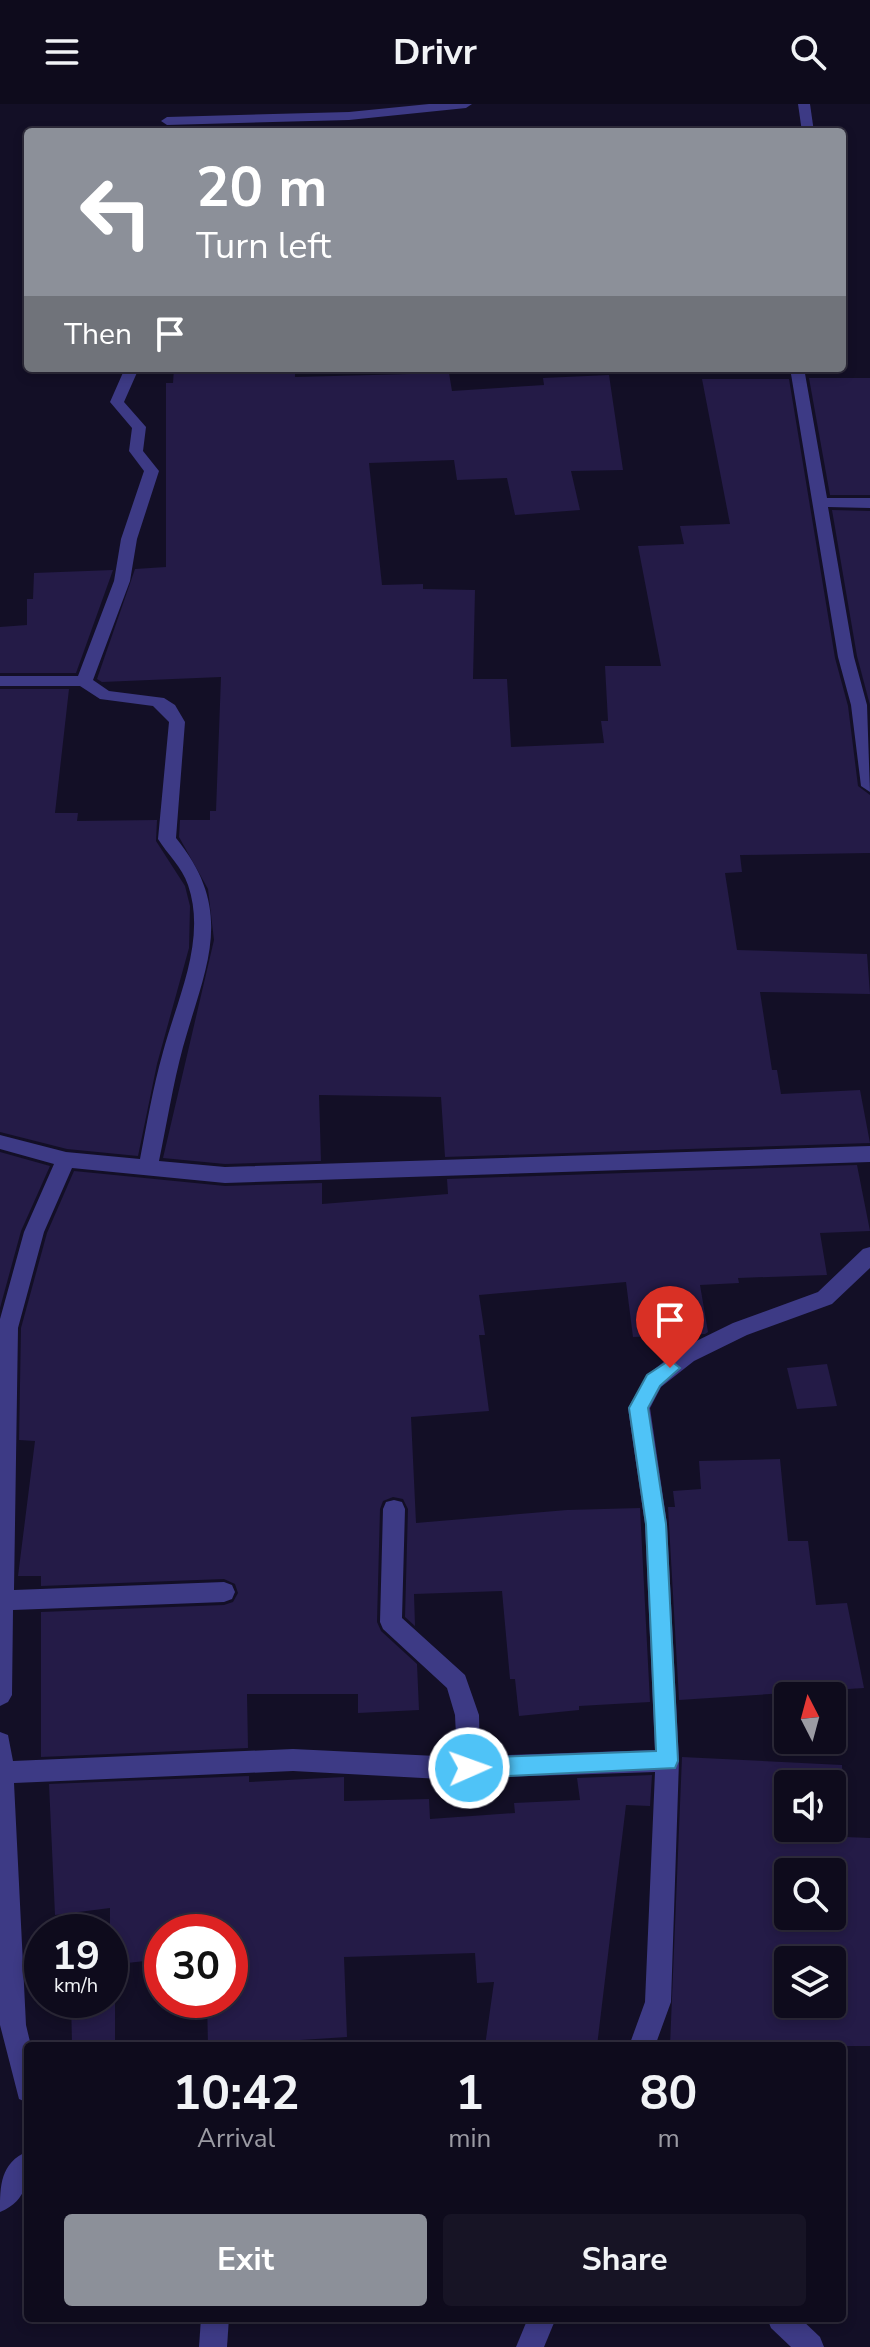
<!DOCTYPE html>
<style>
body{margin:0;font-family:"Nunito Sans",sans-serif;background:#171425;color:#f1f3f6;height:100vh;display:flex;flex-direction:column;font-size:30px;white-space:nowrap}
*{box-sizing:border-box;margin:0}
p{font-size:26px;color:#9b9ba3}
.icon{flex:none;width:44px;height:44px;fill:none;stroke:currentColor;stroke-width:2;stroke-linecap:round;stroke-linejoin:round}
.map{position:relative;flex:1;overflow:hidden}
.sheet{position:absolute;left:24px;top:1938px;width:822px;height:280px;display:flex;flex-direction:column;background:#0e0b1c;border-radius:8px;box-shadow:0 4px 12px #0003,0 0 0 2px #2e2b3b}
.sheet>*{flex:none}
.top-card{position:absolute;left:24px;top:24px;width:822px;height:244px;border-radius:8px;box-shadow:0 4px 12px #0003,0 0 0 2px #2e2b3b;background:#8c9099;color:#fff;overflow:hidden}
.needle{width:52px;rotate:354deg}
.tools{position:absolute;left:774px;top:1578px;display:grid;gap:16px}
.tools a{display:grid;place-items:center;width:72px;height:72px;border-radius:8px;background:#0e0b1c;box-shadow:0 4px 12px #0003,0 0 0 2px #2e2b3b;font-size:40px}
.speed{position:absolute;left:24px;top:1810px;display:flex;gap:16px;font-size:40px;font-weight:700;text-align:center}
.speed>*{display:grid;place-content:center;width:104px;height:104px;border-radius:50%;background:#0e0b1c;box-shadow:0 4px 12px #0003,0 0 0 2px #2e2b3b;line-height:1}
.speed small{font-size:20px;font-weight:400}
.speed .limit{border:12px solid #d22;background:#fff;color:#111}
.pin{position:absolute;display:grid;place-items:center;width:68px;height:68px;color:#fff;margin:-82px -34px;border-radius:50% 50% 50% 0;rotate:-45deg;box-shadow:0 0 8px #0007}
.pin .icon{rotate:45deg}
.me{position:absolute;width:88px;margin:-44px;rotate:88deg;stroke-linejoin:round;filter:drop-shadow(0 0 6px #0008)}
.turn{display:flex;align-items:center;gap:28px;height:168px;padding:0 40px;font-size:36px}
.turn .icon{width:104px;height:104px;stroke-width:2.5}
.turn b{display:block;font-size:56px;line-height:68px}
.then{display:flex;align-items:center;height:76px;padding:0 40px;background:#0003;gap:16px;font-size:30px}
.eta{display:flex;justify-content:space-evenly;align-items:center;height:136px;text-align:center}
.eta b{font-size:48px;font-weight:700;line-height:56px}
.primary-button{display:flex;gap:16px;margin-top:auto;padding:16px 40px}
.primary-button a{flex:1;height:92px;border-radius:8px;background:#8c9099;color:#fff;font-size:32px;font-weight:700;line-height:92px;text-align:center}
.primary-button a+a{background:#171425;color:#f1f3f6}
header{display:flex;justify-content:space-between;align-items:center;height:104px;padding:0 40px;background:#0e0b1c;font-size:36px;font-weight:700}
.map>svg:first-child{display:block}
.building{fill:#241b47;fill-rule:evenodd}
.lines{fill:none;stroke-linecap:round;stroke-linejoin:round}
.minor{fill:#3d3a85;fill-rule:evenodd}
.route{fill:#4fc3f7;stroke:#337fa1;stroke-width:2}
</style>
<header><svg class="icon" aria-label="menu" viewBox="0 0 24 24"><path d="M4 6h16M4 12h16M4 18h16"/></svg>Drivr<svg class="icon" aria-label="search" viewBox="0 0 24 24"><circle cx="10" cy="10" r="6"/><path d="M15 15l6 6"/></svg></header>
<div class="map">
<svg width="870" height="2243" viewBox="0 0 870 2243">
<rect width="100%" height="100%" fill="#130f26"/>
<g class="building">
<path d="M174,264h121v9l154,-4 3,18 92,-6 -1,-7 66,-3 14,95 -52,1 9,39 -65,5 -8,-37 -50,2 -3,-20 -85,3 13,122 41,-1v5l52,1 -2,89h34l4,68 93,-4 -3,-22h7l-3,-55h56l-23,-120 46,-2 -4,-18 50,-2 -28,-145h87l46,279 13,48 10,80 12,9v58l-130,2 2,17 -17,1 12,77 130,4 3,40 -110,-2 12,78h5l4,24 79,-4 10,53 -425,14 -4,-60 -122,-2 2,66 -96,3 -62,-6 51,-218 -6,-51 -29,-52 1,-17h30v-9h6l5,-134 -119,5 -5,-3 38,-110 31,-2v-184h7z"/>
<path d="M809,274h61v117h-40z"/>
<path d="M832,406l38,1v194l-13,-49z"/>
<path d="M113,466l-37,103h-76v-46l27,-2v-26h6l1,-26z"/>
<path d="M0,585h69l-14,124h23l-1,8 80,-1 -1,21 29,45 5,20 -1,42 -32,116 -19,92 -71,-7 -67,-17z"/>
<path d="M0,1048l50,14 -29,65 -21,77z"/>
<path d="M857,1061l13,66 -50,2 7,42 -89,3 1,5 -39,2 8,47 -3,2 -72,3 -7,-55 -147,13 6,40h-6l10,76 -78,6 5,106 151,-13 73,-2 10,194 -71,4v4l-60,6 -4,-37h-5l-8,-88 -88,3 1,32 -10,-9 3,-108 -5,-10 -10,-2 -10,4 -3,8 -3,113 4,9 36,33 2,46 -61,3v-19h-111l1,54 -207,9v-145l183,-7 9,-3 5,-9 -3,-9 -11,-5 -183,7v-10h-23l17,-135 -16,-1 2,-112 26,-95 27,-62 151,15 97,-3v21l126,-10 -1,-15z"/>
<path d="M827,1260l10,42 -40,3 -10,-41z"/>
<path d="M780,1355l8,82h20l8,64 31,-2 17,85 -185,12 -11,-193h7l-2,-16 28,-2 -2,-28z"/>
<path d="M682,1653l160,8 3,72 25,1v208h-200zM788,1680h44v44h-44zM788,1768h44v44h-44zM788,1856h44v44h-44z"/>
<path d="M652,1671l-2,31 -24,-1 -29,241h-112l9,-64 -17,1 -2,-30 -131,4 3,80 -139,9 -1,-46h23v-68h-68v27l-52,6v-57l-55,7 -6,-131 200,-8v6l95,-5v24l85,-2 1,20 85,-6 -1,-10 66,-3 -3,-22z"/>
<path d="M71,1896h44v40l-43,4z"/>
</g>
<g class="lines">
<g class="minor">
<path d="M429,0h43l-6,4 -117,12 -182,5 -6,-4 6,-4 182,-5z"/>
<path d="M798,0h12l4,28h-12z"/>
<path d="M125,264h14l-15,34 22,25 -3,24 16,20 -22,68 -7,42 -37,99 16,11 55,7 11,7 10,17 -9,116c60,74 30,127 7,209 -10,37 -16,76 -24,114l66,6 645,-21v16l-645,21 -153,-15 -28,64 -26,96 -4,262 210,-8 8,3 3,7 -3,7 -8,3 -211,8 -1,85 -4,7 -8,4v-387l24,-87 30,-68 -54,-15v-14l66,17 74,7c7,-36 13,-72 23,-107 14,-53 44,-112 25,-167 -6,-18 -20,-30 -30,-46l11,-117 -16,-16 -53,-7 -20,-13h-80v-10h78l36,-95 7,-42 23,-68 -15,-20 3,-23 -22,-26z"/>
<path d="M790,264h14l23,130h43v10l-42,-1 26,150 13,48 3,87 -9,-6 -10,-81 -13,-48z"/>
<path d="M870,1143v21l-38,36 -85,31 -53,26 -33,26 -11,21 17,116 12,237 -8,241 -16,44h-26l16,-44 10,-230 -214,7 -148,-8 -279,12 12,242 5,21h-3v57l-9,-4 -19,-74v-293l8,3 5,26 280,-12 164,8 -2,-42 -8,-27 -64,-59 -3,-7 3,-113 3,-7 8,-2 8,2 3,7 -3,109 63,57 14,40 1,41 175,-6 -10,-226 -17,-116 19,-33 33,-26 53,-26 85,-31 45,-43z"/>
<path d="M28,2047c0,27 1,49 -28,61 0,-26 0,-49 28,-61z"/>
<path d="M201,2214h28l-2,29h-28z"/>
<path d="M528,2214h28l-12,29h-28z"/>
<path d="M767,2214h33l20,19 4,10h-33l-20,-19z"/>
</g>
</g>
<path class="route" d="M670,1256l10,8 -20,18 -12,22 18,116 12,237 -3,7 -206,10 -8,-3 -3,-7 3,-7 8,-3 187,-7 -10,-227 -17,-116 18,-33z"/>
</svg>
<div class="tools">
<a><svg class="needle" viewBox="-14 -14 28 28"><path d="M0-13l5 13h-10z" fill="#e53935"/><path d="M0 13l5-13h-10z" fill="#9b9ba3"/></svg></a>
<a><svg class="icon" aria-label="sound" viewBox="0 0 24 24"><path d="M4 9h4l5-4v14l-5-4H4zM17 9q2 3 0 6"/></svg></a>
<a><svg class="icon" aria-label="search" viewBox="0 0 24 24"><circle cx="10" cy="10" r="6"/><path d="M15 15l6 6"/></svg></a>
<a><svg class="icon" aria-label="layers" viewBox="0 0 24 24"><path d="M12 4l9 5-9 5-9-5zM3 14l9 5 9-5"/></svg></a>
</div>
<div class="speed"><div>19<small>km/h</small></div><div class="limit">30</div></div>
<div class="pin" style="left:670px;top:1264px;background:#d93025"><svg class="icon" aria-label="arrive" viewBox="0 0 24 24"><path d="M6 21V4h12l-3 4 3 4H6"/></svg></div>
<svg class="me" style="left:469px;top:1664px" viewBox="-20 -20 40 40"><circle r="17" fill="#4fc3f7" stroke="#fff" stroke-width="3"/><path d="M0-11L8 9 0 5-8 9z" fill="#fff"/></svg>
<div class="top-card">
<div class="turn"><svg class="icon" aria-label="left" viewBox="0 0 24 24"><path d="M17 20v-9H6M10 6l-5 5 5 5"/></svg><div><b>20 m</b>Turn left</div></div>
<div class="then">Then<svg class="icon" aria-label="arrive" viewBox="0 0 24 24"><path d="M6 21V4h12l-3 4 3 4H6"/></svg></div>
</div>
<section class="sheet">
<div class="eta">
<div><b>10:42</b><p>Arrival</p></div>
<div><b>1</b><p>min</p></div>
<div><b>80</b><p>m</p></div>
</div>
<div class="primary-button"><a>Exit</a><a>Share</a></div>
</section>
</div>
